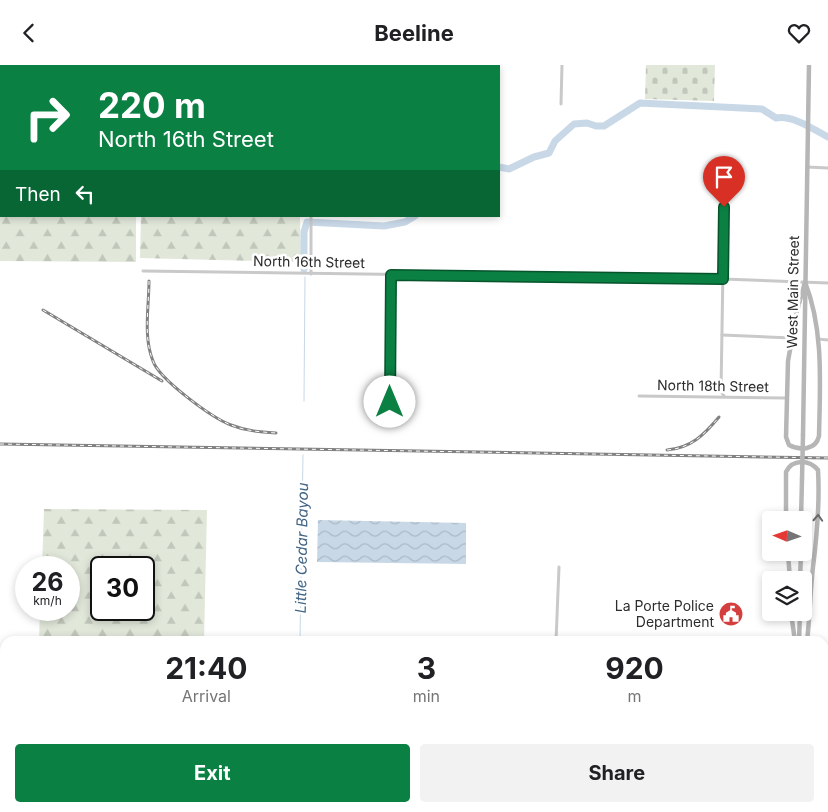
<!DOCTYPE html>
<style>
body{margin:0;font-family:Inter,sans-serif;background:#f2f2f2;color:#202124;height:100vh;display:flex;flex-direction:column;font-size:19px;white-space:nowrap}
*{box-sizing:border-box;margin:0}
p{font-size:16px;color:#757577}
.icon{flex:none;width:28px;height:28px;fill:none;stroke:currentColor;stroke-width:2;stroke-linecap:round;stroke-linejoin:round}
.map{position:relative;flex:1;overflow:hidden}
.panel{position:absolute;left:0px;top:571px;width:829px;height:176px;display:flex;flex-direction:column;background:#fff;border-radius:15px 15px 0 0;box-shadow:0 2px 8px #0003}
.panel>*{flex:none}
.guide{position:absolute;left:0px;top:0px;width:500px;height:152px;box-shadow:0 2px 8px #0003;background:#0b8043;color:#fff;overflow:hidden}
.needle{width:32px;rotate:272deg}
.tools{position:absolute;left:762px;top:446px;display:grid;gap:10px}
.tools a{display:grid;place-items:center;width:50px;height:50px;border-radius:5px;background:#fff;box-shadow:0 2px 8px #0003;font-size:25px}
.speed{position:absolute;left:15px;top:491px;display:flex;gap:10px;font-size:25px;font-weight:700;text-align:center}
.speed>*{display:grid;place-content:center;width:65px;height:65px;border-radius:50%;background:#fff;box-shadow:0 2px 8px #0003;line-height:1}
.speed small{font-size:12px;font-weight:400}
.speed .limit{border:2px solid #111;border-radius:8px;background:#fff;color:#111}
.pin{position:absolute;display:grid;place-items:center;width:42px;height:42px;color:#fff;margin:-51px -21px;border-radius:50% 50% 50% 0;rotate:-45deg;box-shadow:0 0 5px #0007}
.pin .icon{rotate:45deg}
.me{position:absolute;width:55px;margin:-28px;rotate:0deg;stroke-linejoin:round;filter:drop-shadow(0 0 4px #0008)}
.turn{display:flex;align-items:center;gap:18px;height:105px;padding:0 15px;font-size:22px}
.turn .icon{width:65px;height:65px;stroke-width:2.5}
.turn b{display:block;font-size:35px;line-height:42px}
.then{display:flex;align-items:center;height:48px;padding:0 15px;background:#0003;gap:10px;font-size:19px}
.eta{display:flex;justify-content:space-evenly;align-items:center;height:85px;text-align:center}
.eta b{font-size:30px;font-weight:700;line-height:35px}
.cta{display:flex;gap:10px;margin-top:auto;padding:10px 15px}
.cta a{flex:1;height:58px;border-radius:5px;background:#0b8043;color:#fff;font-size:20px;font-weight:700;line-height:58px;text-align:center}
.cta a+a{background:#f2f2f2;color:#202124}
header{display:flex;justify-content:space-between;align-items:center;height:65px;padding:0 15px;background:#fff;font-size:22px;font-weight:700}
.map>svg:first-child{display:block}
.grass{fill:url(#grass-tufts)}
.forest{fill:url(#forest-firs);fill-rule:evenodd}
.cemetery{fill:url(#cemetery-stones)}
.water{fill:url(#water-waves)}
.lines{fill:none;stroke-linecap:round;stroke-linejoin:round}
.stream{stroke:#c8d8e7;stroke-width:1}
.river{stroke:#c8d8e7;stroke-width:7}
.street{stroke:#c9c9c9;stroke-width:3}
.secondary{stroke:#b6b6b6;stroke-width:4.5}
.rail-casing{stroke:#818181;stroke-width:3}
.rail{stroke:#fff;stroke-width:1;stroke-dasharray:4;stroke-linecap:butt}
.secondary-bridge{stroke:#b6b6b6;stroke-width:4.5}
.oneway{stroke:#6a6a6a}
.route-casing{stroke:#07532c;stroke-width:12}
.route{stroke:#0b8043;stroke-width:9}
.labels{text-anchor:middle;stroke-width:5;stroke-linejoin:round;paint-order:stroke}
.street-label{font-size:14px;fill:#2c2c2c;stroke:#fff}
.poi-label{font-size:14px;fill:#2c2c2c;stroke:#fff;text-anchor:end}
.water-label{font-size:15px;font-style:italic;fill:#426586;stroke:#fff}
</style>
<header><svg class="icon" aria-label="back" viewBox="0 0 24 24"><path d="M15 5l-7 7 7 7"/></svg>Beeline<svg class="icon" aria-label="heart" viewBox="0 0 24 24"><path d="M12 20l-8-8c-3-5 5-10 8-4 3-6 11-1 8 4z"/></svg></header>
<div class="map">
<svg width="828" height="747" viewBox="0 0 828 747">
<defs>
<pattern id="grass-tufts" width="24" height="20" patternUnits="userSpaceOnUse" patternTransform="scale(1.25)"><rect width="24" height="20" fill="#e1e8da"/><path d="M3 7l-1-3M5 7V3M7 7l1-3M15 17l-1-3M17 17v-4M19 17l1-3" fill="none" stroke="#c1c7bb"/></pattern>
<pattern id="forest-firs" width="22" height="20" patternUnits="userSpaceOnUse" patternTransform="scale(1.25)"><rect width="22" height="20" fill="#e1e8da"/><path d="M5 1l3.5 6h-7zM16 11l3.5 6h-7z" fill="#c1c7bb"/></pattern>
<pattern id="cemetery-stones" width="16" height="16" patternUnits="userSpaceOnUse" patternTransform="scale(1.25)"><rect width="16" height="16" fill="#e1e8da"/><path d="M2 7V4a2 2 0 0 1 4 0v3zM10 15v-3a2 2 0 0 1 4 0v3z" fill="#c1c7bb"/></pattern>
<pattern id="water-waves" width="16" height="10" patternUnits="userSpaceOnUse" patternTransform="scale(1.25)"><rect width="16" height="10" fill="#c8d8e7"/><path d="M0 5q4-4 8 0t8 0" fill="none" stroke="#acbac6"/></pattern>
</defs>
<rect width="100%" height="100%" fill="#fff"/>
<rect class="grass" x="308" y="742" width="233" height="5"/>
<g class="forest">
<path d="M0,0h138l-137,1v150h135v46l-136,-1z"/>
<path d="M141,151h159l1,46 -161,-4z"/>
<path d="M44,444l163,1 -3,131h-165l1,-31h29v-43h-27zM101,502h43v43h-43z"/>
</g>
<path class="cemetery" d="M646,0h69l-1,36 -69,-2z"/>
<path class="water" d="M318,455l148,3v41l-149,-2z"/>
<g class="lines">
<g class="stream">
<path d="M304,336l1,-124"/>
<path d="M300,576l3,-186"/>
<path d="M298,747v-5"/>
</g>
<g class="river">
<path d="M499,102l10,2 25,-12 15,-4 6,-12 19,-17 13,-1 9,3h8l36,-23 122,6 14,9c17,-3 37,11 52,19"/>
<path d="M304,204v-37l3,-10 77,4 21,-4 10,-6"/>
</g>
<g class="street">
<path d="M313,0v1"/>
<path d="M148,1v-1"/>
<path d="M396,1v-1"/>
<path d="M561,39l1,-39"/>
<path d="M807,102l21,1"/>
<path d="M724,142l-3,184 3,5"/>
<path d="M311,151v58"/>
<path d="M143,206l580,8 105,4"/>
<path d="M722,270l69,3"/>
<path d="M818,274l10,1"/>
<path d="M639,331l147,2"/>
<path d="M390,337l1,-127"/>
<path d="M556,576l3,-74"/>
<path d="M824,737l4,1"/>
<path d="M548,747v-5"/>
</g>
<g class="secondary">
<path d="M805,217c19,48 15,103 14,154 -3,14 -19,15 -30,9l-3,-8 2,-76 9,-50z"/>
<path d="M803,370l6,-370"/>
<path d="M786,455v-48c6,-13 23,-13 32,-2 2,33 -1,65 -5,97 -3,25 -3,50 -6,74"/>
<path d="M801,455l1,-41"/>
<path d="M788,488l2,27"/>
<path d="M800,515l1,-27"/>
<path d="M791,548l4,28"/>
<path d="M799,576l1,-28"/>
<path d="M796,742v5"/>
</g>
<defs>
<g id="rail">
<path d="M149,216c0,25 -6,56 4,80 6,18 59,57 78,64 15,6 30,7 45,8"/>
<path d="M43,245l119,71"/>
<path d="M0,379l828,14"/>
<path d="M667,385c24,-2 37,-15 52,-33"/>
</g>
</defs>
<use href="#rail" class="rail-casing"/>
<use href="#rail" class="rail"/>
<path class="secondary-bridge" d="M802,414l1,-44"/>
</g>
<defs><path id="oneway-chevron" d="M-2-3.5L2.5 0L-2 3.5" fill="none" stroke-width="1.6" stroke-linecap="round" stroke-linejoin="round" transform="scale(1.25)"/></defs>
<use class="oneway" href="#oneway-chevron" transform="translate(818 453) rotate(-87)"/>
<g class="lines">
<defs>
<path id="route" d="M390,337l1,-127 332,4 1,-72"/>
</defs>
<use href="#route" class="route-casing"/>
<use href="#route" class="route"/>
</g>
<defs>
<symbol id="civic-disc" viewBox="-11 -11 22 22"><circle r="9.5" fill="#d43e3c" stroke="#fff"/><path d="M-.6-6.5H3V-4.5H.6V-3L4-1V1h2V6H-6V1h2V-1L-.6-3ZM-1.2 2.5V6h2.4V2.5Z" fill="#fff"/></symbol>
</defs>
<g fill-rule="evenodd">
<use href="#civic-disc" x="717" y="535" width="28" height="28"/>
</g>
<g class="labels">
<g class="street-label">
<text transform="translate(309 197) rotate(1)" y="5">North 16th Street</text>
<text transform="translate(793 227) rotate(-89)" y="5">West Main Street</text>
<text transform="translate(713 321) rotate(1)" y="5">North 18th Street</text>
</g>
<g class="poi-label">
<text x="714" y="546">La Porte Police<tspan x="714" dy="16">Department</tspan></text>
</g>
<g class="water-label">
<text transform="translate(302 483) rotate(-89)" y="5">Little Cedar Bayou</text>
</g>
</g>
</svg>
<div class="tools">
<a><svg class="needle" viewBox="-14 -14 28 28"><path d="M0-13l5 13h-10z" fill="#e53935"/><path d="M0 13l5-13h-10z" fill="#757577"/></svg></a>
<a><svg class="icon" aria-label="layers" viewBox="0 0 24 24"><path d="M12 4l9 5-9 5-9-5zM3 14l9 5 9-5"/></svg></a>
</div>
<div class="speed"><div>26<small>km/h</small></div><div class="limit">30</div></div>
<div class="pin" style="left:724px;top:142px;background:#d93025"><svg class="icon" aria-label="arrive" viewBox="0 0 24 24"><path d="M6 21V4h12l-3 4 3 4H6"/></svg></div>
<svg class="me" style="left:390px;top:337px" viewBox="-20 -20 40 40"><circle r="19" fill="#fff"/><path d="M0-13L10 11 0 6-10 11z" fill="#0b8043"/></svg>
<div class="guide">
<div class="turn"><svg class="icon" aria-label="right" viewBox="0 0 24 24"><path d="M7 20v-9h11M14 6l5 5-5 5"/></svg><div><b>220 m</b>North 16th Street</div></div>
<div class="then">Then<svg class="icon" aria-label="left" viewBox="0 0 24 24"><path d="M17 20v-9H6M10 6l-5 5 5 5"/></svg></div>
</div>
<section class="panel">
<div class="eta">
<div><b>21:40</b><p>Arrival</p></div>
<div><b>3</b><p>min</p></div>
<div><b>920</b><p>m</p></div>
</div>
<div class="cta"><a>Exit</a><a>Share</a></div>
</section>
</div>
